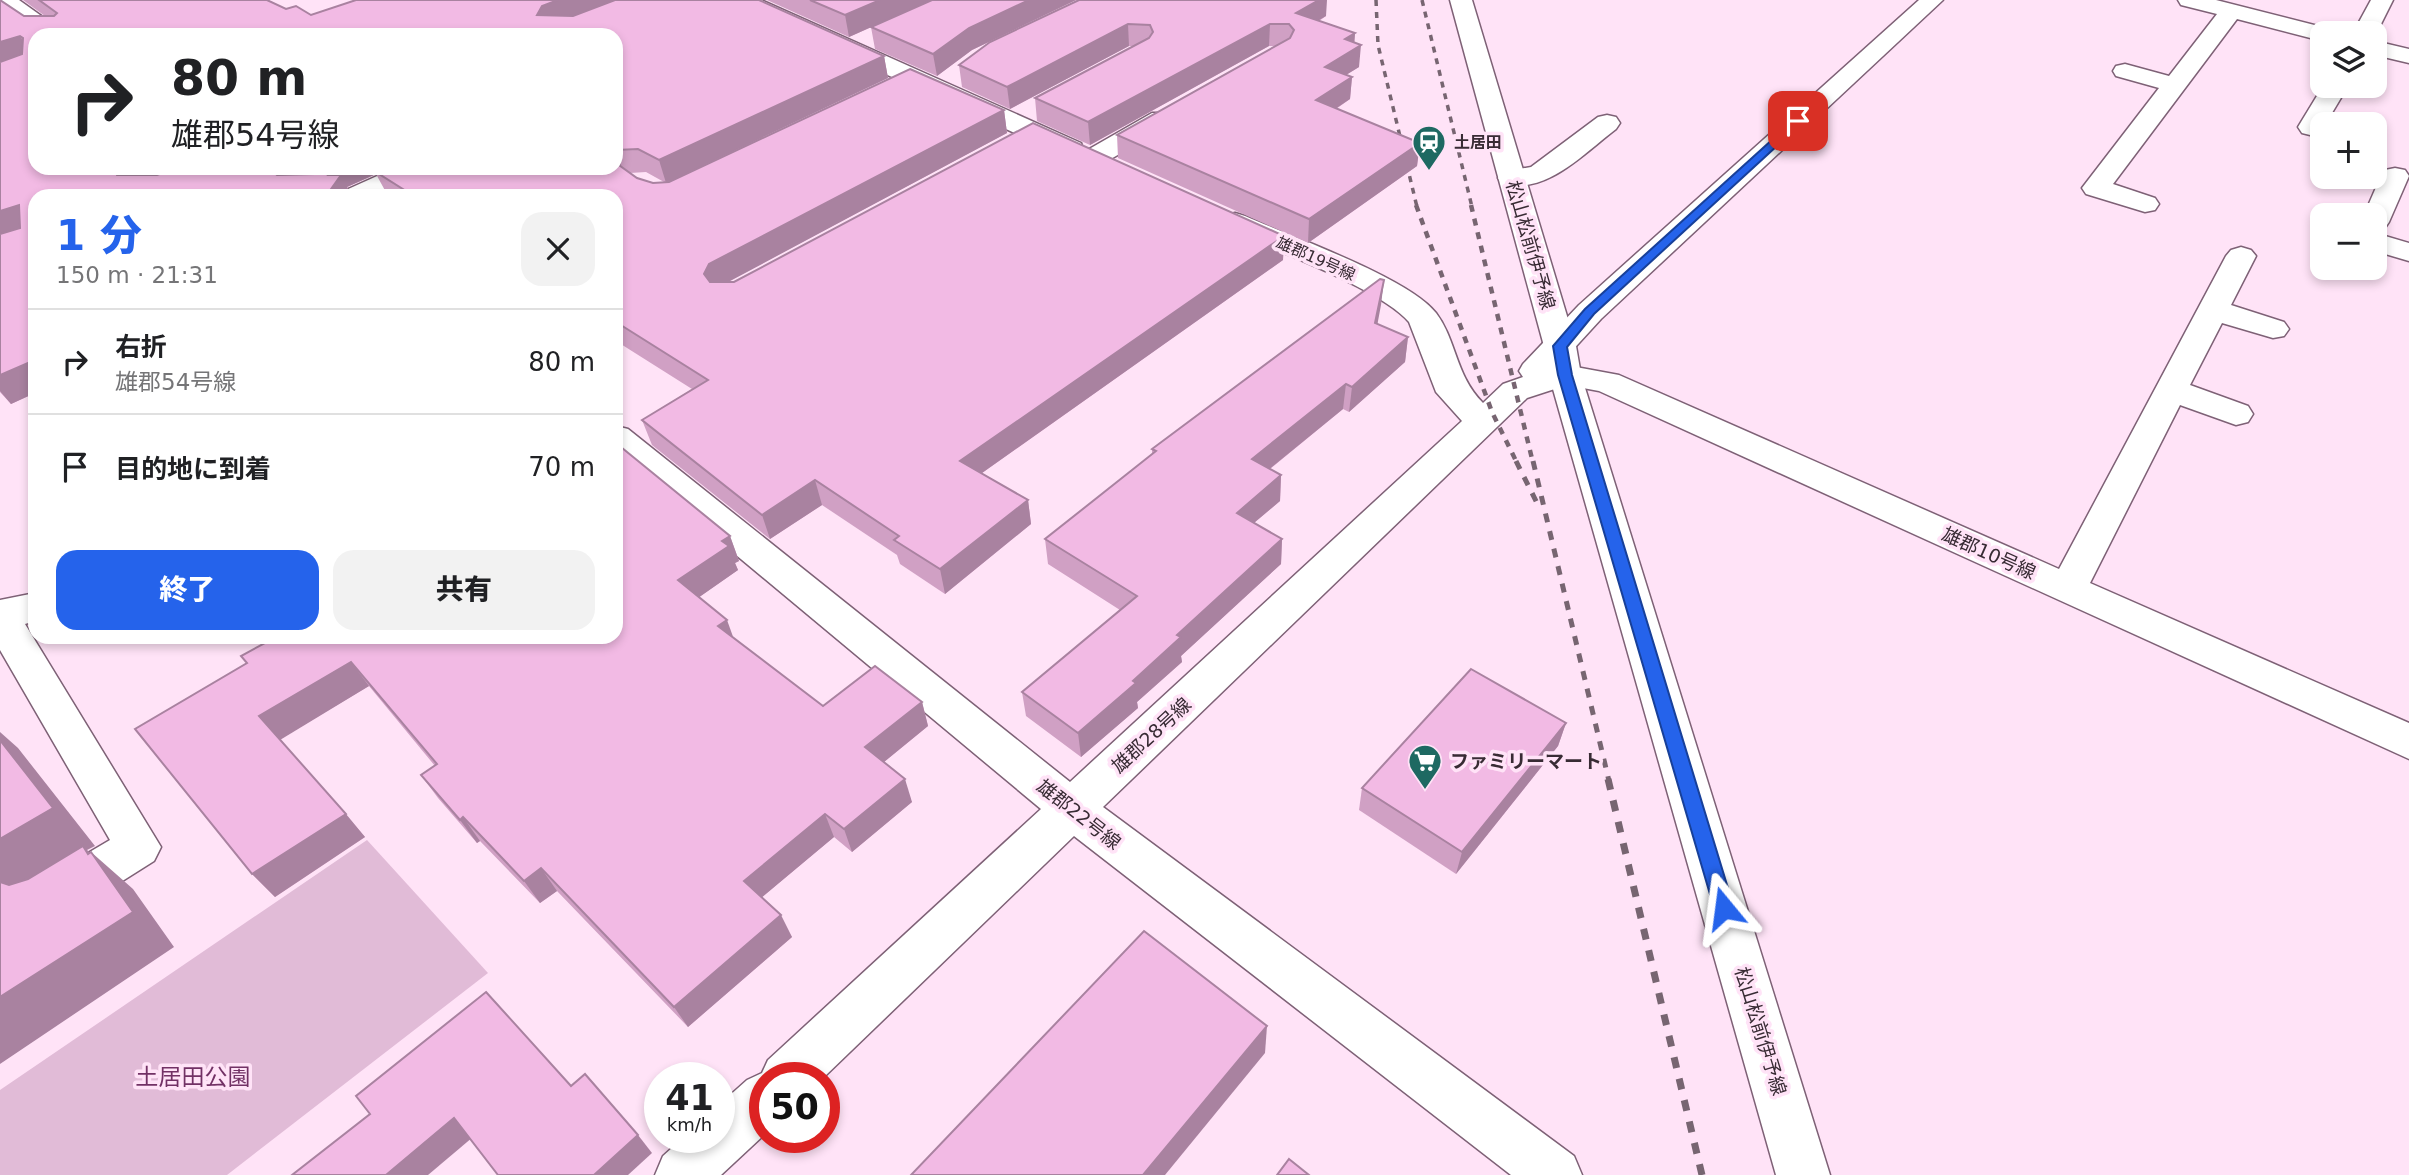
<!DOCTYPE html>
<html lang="ja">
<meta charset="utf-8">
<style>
body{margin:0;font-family:"DejaVu Sans","Noto Sans JP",sans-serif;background:#f2f2f2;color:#202124;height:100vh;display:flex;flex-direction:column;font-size:26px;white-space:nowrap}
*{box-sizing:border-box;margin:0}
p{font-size:23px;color:#757577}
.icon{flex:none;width:38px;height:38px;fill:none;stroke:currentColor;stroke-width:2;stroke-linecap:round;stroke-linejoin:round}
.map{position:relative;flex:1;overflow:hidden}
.details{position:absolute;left:28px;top:189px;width:595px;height:455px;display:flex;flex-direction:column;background:#fff;border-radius:21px;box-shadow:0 4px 10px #0003}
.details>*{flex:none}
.top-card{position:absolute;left:28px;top:28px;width:595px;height:147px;border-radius:21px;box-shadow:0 4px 10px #0003;background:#fff;color:#202124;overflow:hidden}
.buttons{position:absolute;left:2310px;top:21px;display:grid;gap:14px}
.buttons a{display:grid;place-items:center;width:77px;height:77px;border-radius:14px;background:#fff;box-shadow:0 4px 10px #0003;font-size:35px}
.speed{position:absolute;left:644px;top:1062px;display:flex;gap:14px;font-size:35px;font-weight:700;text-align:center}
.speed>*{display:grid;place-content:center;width:91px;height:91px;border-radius:50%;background:#fff;box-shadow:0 4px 10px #0003;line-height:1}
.speed small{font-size:18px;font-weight:400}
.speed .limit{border:10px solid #d22;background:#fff;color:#111}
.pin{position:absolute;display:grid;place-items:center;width:60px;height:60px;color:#fff;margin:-30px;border-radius:14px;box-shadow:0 4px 10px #0006}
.me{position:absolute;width:77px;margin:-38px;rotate:344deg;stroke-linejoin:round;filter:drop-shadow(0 0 5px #0008)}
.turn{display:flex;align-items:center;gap:24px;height:147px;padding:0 28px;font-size:32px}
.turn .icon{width:91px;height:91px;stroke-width:2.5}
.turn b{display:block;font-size:49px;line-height:60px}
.round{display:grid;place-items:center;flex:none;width:74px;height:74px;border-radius:21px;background:#f2f2f2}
.summary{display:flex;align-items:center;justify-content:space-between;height:119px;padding:0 28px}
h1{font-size:42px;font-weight:800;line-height:52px;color:#2563eb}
.button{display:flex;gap:14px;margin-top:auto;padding:14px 28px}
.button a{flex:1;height:80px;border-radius:21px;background:#2563eb;color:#fff;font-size:28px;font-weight:800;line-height:80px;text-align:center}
.button a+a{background:#f2f2f2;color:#202124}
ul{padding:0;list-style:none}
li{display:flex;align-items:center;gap:21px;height:105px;padding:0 28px;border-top:2px solid #e0e0e0}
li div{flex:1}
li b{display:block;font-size:26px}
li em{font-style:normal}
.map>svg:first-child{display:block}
.green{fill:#e1bbd7}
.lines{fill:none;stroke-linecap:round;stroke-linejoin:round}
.minor-casing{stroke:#7e6176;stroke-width:3}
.major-casing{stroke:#7e6176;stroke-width:3}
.minor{fill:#fff;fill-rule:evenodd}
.major{fill:#fff;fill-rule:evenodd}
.rail-far3{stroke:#776571;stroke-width:3.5;stroke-dasharray:6 6;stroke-linecap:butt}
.rail-far2{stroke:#776571;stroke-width:4.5;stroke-dasharray:7 7;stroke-linecap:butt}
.rail-far1{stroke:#776571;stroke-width:5;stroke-dasharray:9 9;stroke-linecap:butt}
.rail{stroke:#776571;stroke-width:7;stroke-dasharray:11 11;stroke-linecap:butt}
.wall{fill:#d0a0c4;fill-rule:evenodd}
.shaded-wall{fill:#a982a0}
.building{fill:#f2bae4;stroke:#a982a0;stroke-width:2}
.route{fill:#2563eb;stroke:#184099;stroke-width:2}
.labels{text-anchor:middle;stroke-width:7;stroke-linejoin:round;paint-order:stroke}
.far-poi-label{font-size:16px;font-weight:bold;fill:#382b34;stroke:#ffe3f7;text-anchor:start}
.far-street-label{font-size:16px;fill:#382b34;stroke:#ffe3f7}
.street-label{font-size:19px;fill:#382b34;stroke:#ffe3f7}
.poi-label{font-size:19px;font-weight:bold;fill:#382b34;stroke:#ffe3f7;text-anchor:start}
.near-park-label{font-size:23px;fill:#723165;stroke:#ffe3f7}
</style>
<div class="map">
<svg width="2409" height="1175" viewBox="0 0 2409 1175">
<rect width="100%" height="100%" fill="#ffe3f7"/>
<path class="green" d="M367,840l121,133 -261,202h-227v-85z"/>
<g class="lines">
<defs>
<g id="minor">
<path d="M0,0h19l49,35h-28l-40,-27z"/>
<path d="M731,0h30l320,143 3,9 68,-39h18l4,6 -4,6 -68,39h-20l-3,-6 2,-3h-18l-329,-150z"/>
<path d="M1919,0h24l-342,319 -44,48 8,-2 54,10 440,194 167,-313 5,-6 10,-3 10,3 5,6 -25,49 53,17 5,7 -5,7 -11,2 -51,-15 -32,62 58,21 5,8 -5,8 -12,3 -56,-20 -90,178 319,140v36l-810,-368 -32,-6 -40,13 -424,409 471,349 8,19h-71l-437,-339 -251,242h-58v56l-44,41h-66l8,-19 20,-18h36v-33l28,-25 15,-7 6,-13 273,-251 -425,-354v-29l12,3 442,353 392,-361 -26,-29 -27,-70c-29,-34 -140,-74 -184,-94l-4,-6 4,-6 10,-3 10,3c45,20 164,62 191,97 21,28 19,62 47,90l20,-19 20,-7 -4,-6 4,-7 56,-59z"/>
<path d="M2178,0h38l114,29 3,4h-11v8l-85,-22 -124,165 42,14 4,6 -4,6 -10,2 -59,-18 -4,-6 77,-100 -43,-12 -3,-5 3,-5 9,-2 44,12 48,-62 -36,-9z"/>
<path d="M2371,0h22l-18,36v-3h-22z"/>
<path d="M2375,41l34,8v14l-34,-8z"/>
<path d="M2323,86h25l-22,37 5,1h-9v14l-20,-5 -4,-6z"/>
<path d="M1607,115l9,2 4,6 -4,6c-32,24 -69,66 -114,55l-4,-6 4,-6 29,-5 67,-50z"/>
<path d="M255,168h32l38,28h-33z"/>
<path d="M395,168h37l-4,6 -49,22h-37l4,-6z"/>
<path d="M2395,168l10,2 4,6 -20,46 -4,6 -10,3v-16h-11l17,-39 4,-6z"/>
<path d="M2375,233l34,10v18l-34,-10z"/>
<path d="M35,593v28l-10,3 136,223 -7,14 -76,48 -17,6 -17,-6 -6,-15 6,-15 66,-39 -110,-190v-50z"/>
</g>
<path id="major" d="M1450,0h22l104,346 5,29 249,800h-54l-227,-800 -5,-29z"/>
</defs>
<use href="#minor" class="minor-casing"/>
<use href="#major" class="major-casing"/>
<use href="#minor" class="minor"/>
<use href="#major" class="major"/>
<g class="rail-far3">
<path d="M1376,0l2,45 39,162"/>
<path d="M1422,0l50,207"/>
</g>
<g class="rail-far2">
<path d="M1416,205l76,207 25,51"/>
<path d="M1471,205l62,258"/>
</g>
<g class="rail-far1">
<path d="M1516,461l21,42"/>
<path d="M1533,461l76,320"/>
</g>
<path class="rail" d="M1608,779l94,396"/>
</g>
<g class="wall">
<path d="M0,0l24,16h21l-22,-16h244l19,9 10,-3 15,9 45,-15h403l125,56 4,22 -220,104 242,-113 94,41 3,23 -280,149h7l299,-159 251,113 -1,24 -301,213 46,27 3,24 -86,70 -45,-30 -3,-9 -75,-50 -52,34 -118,-94 -10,-25 50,-31 -76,-48v-145h-228l-12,-22 -29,13 5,9h-317v197l-24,11 -11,-12zM35,35h581v133h-325l9,7h-23l-8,-7h-234zM646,172l18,10 -11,1 -16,-5 -7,-5z"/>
<path d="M767,0h165l-83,37z"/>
<path d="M932,0h144l-104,50 -35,26 -62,-27 -4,-22z"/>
<path d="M1079,0l247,16 -7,5 36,12 -1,9 5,25 -13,8 6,2 -2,22 -14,10 84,34 -3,23 -109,77 -190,-85 -1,-23 160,-89h-8l-179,99 -53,-24 -2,-23 99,-52h-5l-119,63 -48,-22 -3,-22z"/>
<path d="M1384,280l-7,44 31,13 -3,25 -56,50 -6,-3 -73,60 11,6 -1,26 -26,22 28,16 -1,25 -100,92 1,6 -45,40 1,6 -57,49 -55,-41 -4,-24 98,-82 -72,-46 -3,-25 107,-85v-5z"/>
<path d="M730,536l9,25 -4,2 3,7 -39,27 35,42 89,67 99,-4 6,24 -44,36 28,40 -60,50 -18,-15 -72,60 30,40 -104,90 -131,-136 -17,12 -60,-62 -3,2 -39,-45 -17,-23 14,-9 -66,-80 -89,53 85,98 -90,60 -23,-23 -5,-211z"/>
<path d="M1566,723l-8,23 -102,128 -97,-64 3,-22z"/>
</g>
<g class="shaded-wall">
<path d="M558,0h63l-75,35 -9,-20 5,-9z"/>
<path d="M880,0h52l-83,37 -4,-22z"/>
<path d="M1029,0h47l-104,50 -35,26 -4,-22 36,-26z"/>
<path d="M1319,0h8l-1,16 -31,18 1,-21z"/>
<path d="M1128,24l1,22 -119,63 -3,-22z"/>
<path d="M1270,24l-1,22 -179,99 -2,-23z"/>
<path d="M1355,33l-1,16 7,-4 -2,22 -36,22 2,-22 20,-28z"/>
<path d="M20,36l14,21 -34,12v-27z"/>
<path d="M884,56l4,22 -222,105 -7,-23z"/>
<path d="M1352,77l-2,22 -36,24 2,-23z"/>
<path d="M1004,110l3,23 -290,155 -5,10 -8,-24 5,-10z"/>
<path d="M1420,143l-3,23 -109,77 1,-24z"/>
<path d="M616,151l8,23 -8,-6z"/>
<path d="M117,168h69l-56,27 -15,-24z"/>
<path d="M331,168h58l-13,4v2l-29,13 5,9h-26l2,-21z"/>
<path d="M19,205l16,22 -35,14v-30z"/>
<path d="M1284,236l-1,24 -318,225 -5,-24z"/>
<path d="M1384,280l-3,25 -8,43 2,-25z"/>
<path d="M1408,337l-3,25 -56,50 3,-25z"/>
<path d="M35,360v33l-24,11 -11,-13v-16z"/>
<path d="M1346,384l-3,25 -92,75 1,-25z"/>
<path d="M1281,475l-1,26 -44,37 1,-25z"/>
<path d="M815,480l7,25 -52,34 -8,-24z"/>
<path d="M1028,500l3,24 -86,70 -5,-25z"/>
<path d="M730,536l9,25 -4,2 3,7 -50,35 -10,-25 44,-39z"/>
<path d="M1282,539l-1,25 -100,92 1,6 -45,40 1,6 -57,49 -3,-24 55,-52 44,-46z"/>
<path d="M727,620l9,25 -18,-19z"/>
<path d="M351,662l18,24 -89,54 -21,-24z"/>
<path d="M922,702l6,24 -55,45 -8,-24z"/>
<path d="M1566,723l-8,23 -102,128 6,-22z"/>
<path d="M0,732l18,16 77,98 -8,4 8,7 -4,-5 42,37 41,58 -174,117v-67l36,-116 -36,6z"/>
<path d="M905,779l7,23 -60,50 -8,-23z"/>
<path d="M346,814l19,23 -90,60 -23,-23z"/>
<path d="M825,814l9,23 -79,66 -11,-22z"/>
<path d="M463,817l17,24 -3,2 -17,-23z"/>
<path d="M541,868l16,23 -17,12 -16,-22z"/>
<path d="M781,915l11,22 -104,90 -14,-20z"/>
<path d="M1267,1026l-2,27 -100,122h-22z"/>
<path d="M454,1118l19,19 -45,38h-42z"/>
<path d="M638,1135l14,18 -24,22h-34z"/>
</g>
<g class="building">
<path d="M0,0l24,16h30l3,-3 -18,-13h228l19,9 10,-3 15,9 45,-15h202l-16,6 -5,9 36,1 42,-16h144l125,56 -225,104 -21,-11 -22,1v-115h-581v133h82l-2,3 2,4h40l19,-7h93l8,7 37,-1v-3l-3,-3h20l-3,7h13l-15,21h-291v164l-35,15v-141l20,-6 -1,-23 -19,6v-149l22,-8 1,-16 -3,-2 -20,6z"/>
<path d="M810,0h70l-35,15z"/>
<path d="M932,0h97l-60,28 -36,26 -62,-27z"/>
<path d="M1079,0h240l-23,13 59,20 -10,6 16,6 -36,22 27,10 -36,23 104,43 -111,76 -192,-84 173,-97 4,-8 -5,-6h-19l-182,98 -53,-24 114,-60 4,-6 -3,-7 -22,-1 -121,63 -48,-22 31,-23z"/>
<path d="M910,69l94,41 -295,154 -5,10 6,8h24l299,-159 251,113 -324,225 68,39 -88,69 -46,-29 5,-4 -84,-56 -53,35 -120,-95 66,-40 -92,-58v-126h-202l-38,-24 8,-4h232v-5l21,15 16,5 16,-1z"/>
<path d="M1380,279l4,1 -9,43 33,14 -56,50 -6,-3 -94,75 29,16 -44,38 45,26 -105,96 4,2 -48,44 3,2 -58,50 -56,-41 115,-96 -92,-57 111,-88 -4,-2z"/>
<path d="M616,443l114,93 -8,5 7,5 -51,34 49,40 -9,6 105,80 52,-40 47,36 -57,45 40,32 -61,50 -19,-15 -81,67 37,34 -107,92 -133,-139 -17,13 -61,-64 -3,3 -39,-45 16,-11 -86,-102 -92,54 87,98 -94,60 -117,-145 112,-66 -6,-7 35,-19h340z"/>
<path d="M1471,669l95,54 -104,129 -100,-64z"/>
<path d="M0,740l53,68 -53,31z"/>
<path d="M83,846l5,8 3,-2 42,60 -133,85v-115l9,3 19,-6z"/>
<path d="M1144,931l123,95 -124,149h-232z"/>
<path d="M486,992l85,94 14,-12 53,61 -44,40h-96l-44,-57 -68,57h-94l78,-61 -14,-18z"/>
<path d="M1289,1159l20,16h-32z"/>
</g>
<path class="route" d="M1795,119l9,2 -210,193 -27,33 5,28 162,533 -3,7 -7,2 -7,-2 -3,-7 -156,-533 -5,-29 32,-37z"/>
<defs>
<symbol id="station-pin" viewBox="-11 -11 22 30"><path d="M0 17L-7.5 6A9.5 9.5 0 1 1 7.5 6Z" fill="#1e6962" stroke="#ffe3f7"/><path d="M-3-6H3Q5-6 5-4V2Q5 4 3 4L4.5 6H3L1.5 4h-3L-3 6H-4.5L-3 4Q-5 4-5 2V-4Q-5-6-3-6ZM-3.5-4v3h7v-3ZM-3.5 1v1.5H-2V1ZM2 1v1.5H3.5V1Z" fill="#fff"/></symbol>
<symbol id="supermarket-pin" viewBox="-11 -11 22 30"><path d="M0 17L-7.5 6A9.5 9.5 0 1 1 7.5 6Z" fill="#1e6962" stroke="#ffe3f7"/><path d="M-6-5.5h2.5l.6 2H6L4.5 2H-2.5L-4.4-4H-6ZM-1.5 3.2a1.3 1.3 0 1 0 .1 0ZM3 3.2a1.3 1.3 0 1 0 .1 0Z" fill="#fff"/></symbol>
</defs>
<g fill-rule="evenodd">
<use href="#station-pin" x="1410" y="123" width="38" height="52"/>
<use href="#supermarket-pin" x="1406" y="742" width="38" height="52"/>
</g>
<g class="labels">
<g class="far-poi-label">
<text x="1454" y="148">土居田</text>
</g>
<g class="far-street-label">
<text transform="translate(1316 258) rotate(24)" y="6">雄郡19号線</text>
</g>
<g class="street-label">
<text transform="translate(1531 245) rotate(74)" y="7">松山松前伊予線</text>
<text transform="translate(1989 553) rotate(24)" y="7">雄郡10号線</text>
<text transform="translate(1151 735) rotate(-43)" y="7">雄郡28号線</text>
<text transform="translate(1079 814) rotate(38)" y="7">雄郡22号線</text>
<text transform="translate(1761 1031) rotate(73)" y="7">松山松前伊予線</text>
</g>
<g class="poi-label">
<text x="1450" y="768">ファミリーマート</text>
</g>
<g class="near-park-label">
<text x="193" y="1085">土居田公園</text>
</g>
</g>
</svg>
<div class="buttons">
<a><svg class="icon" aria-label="layers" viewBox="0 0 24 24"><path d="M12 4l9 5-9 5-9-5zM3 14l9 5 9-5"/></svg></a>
<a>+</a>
<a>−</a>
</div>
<div class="speed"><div>41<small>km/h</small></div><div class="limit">50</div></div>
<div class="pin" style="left:1798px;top:121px;background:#d93025"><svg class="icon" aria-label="arrive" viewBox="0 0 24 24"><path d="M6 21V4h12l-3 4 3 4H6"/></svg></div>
<svg class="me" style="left:1724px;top:908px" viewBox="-20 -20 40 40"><path d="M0-17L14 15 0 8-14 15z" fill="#2563eb" stroke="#fff" stroke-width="4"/></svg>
<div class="top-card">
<div class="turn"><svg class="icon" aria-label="right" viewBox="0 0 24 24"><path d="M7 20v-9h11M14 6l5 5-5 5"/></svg><div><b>80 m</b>雄郡54号線</div></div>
</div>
<section class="details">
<div class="summary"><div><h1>1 分</h1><p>150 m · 21:31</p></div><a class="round"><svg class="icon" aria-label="close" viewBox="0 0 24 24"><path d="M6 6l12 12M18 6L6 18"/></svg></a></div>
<ul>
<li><svg class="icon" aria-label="right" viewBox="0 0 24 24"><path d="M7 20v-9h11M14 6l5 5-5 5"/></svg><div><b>右折</b><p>雄郡54号線</p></div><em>80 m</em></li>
<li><svg class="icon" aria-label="arrive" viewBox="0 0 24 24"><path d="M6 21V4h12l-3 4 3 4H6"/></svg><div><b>目的地に到着</b></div><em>70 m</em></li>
</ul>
<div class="button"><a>終了</a><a>共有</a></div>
</section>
</div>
